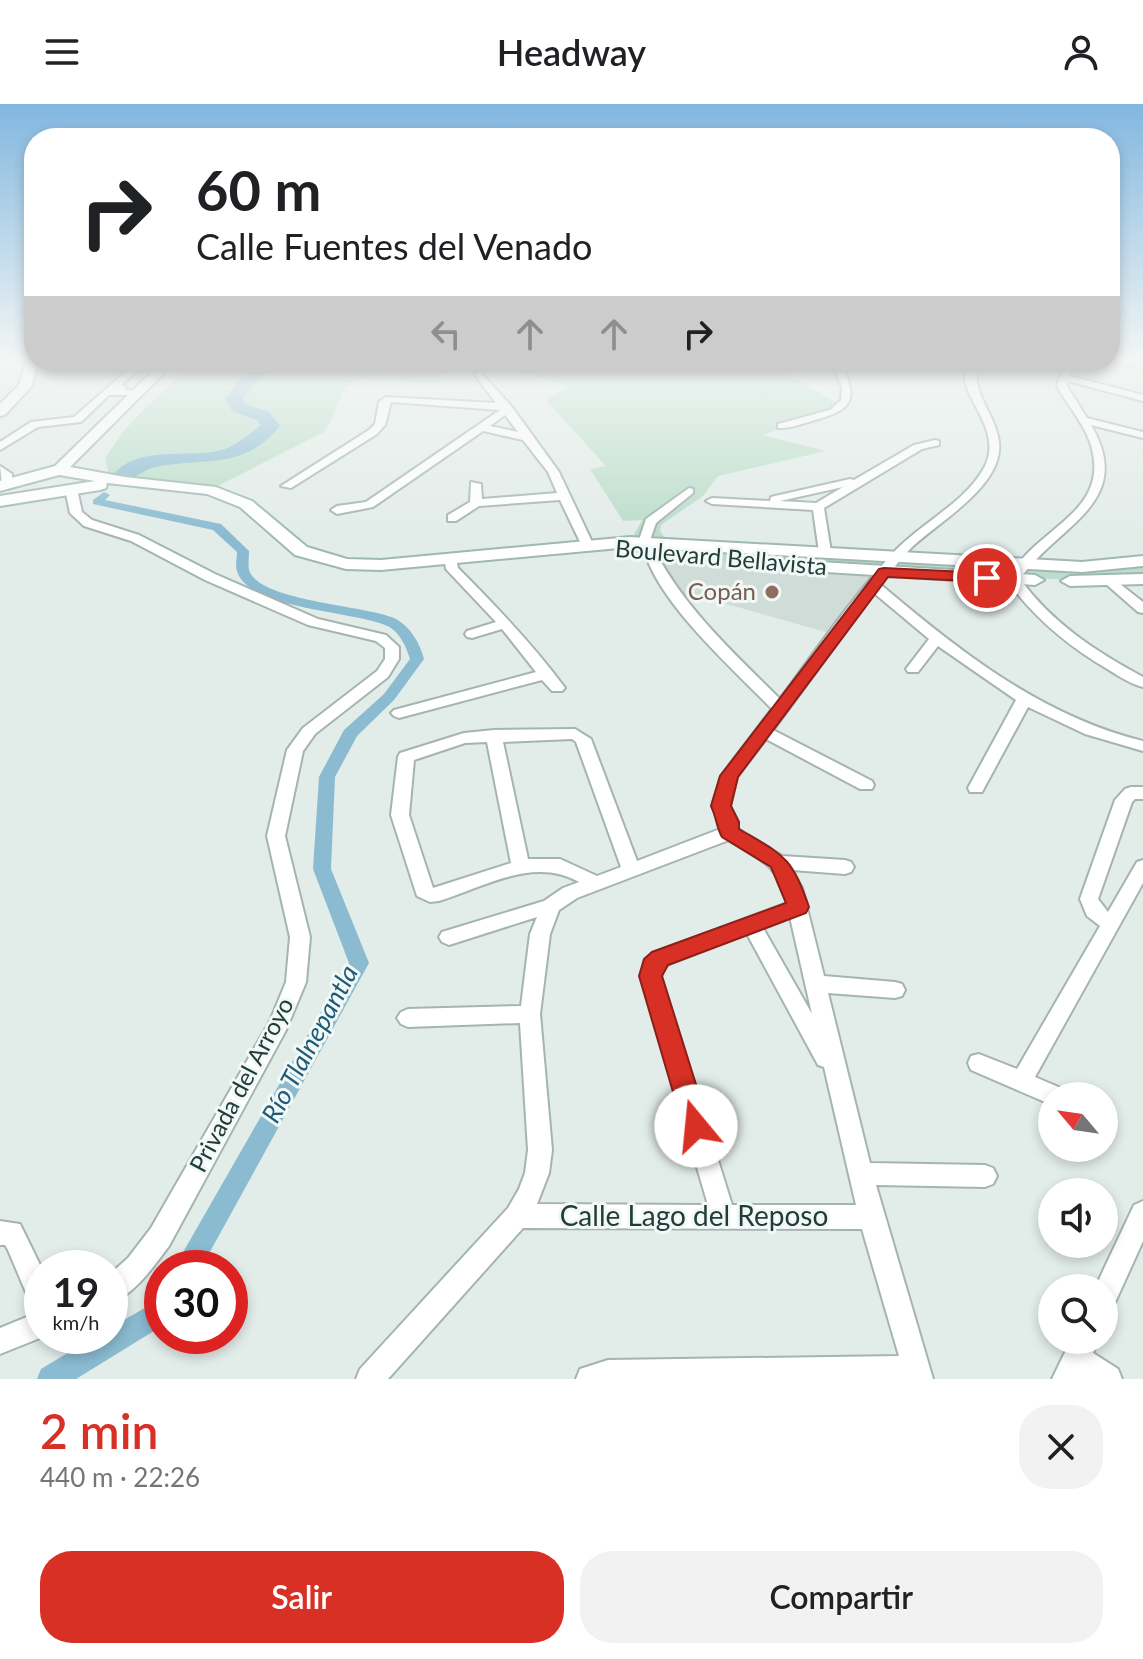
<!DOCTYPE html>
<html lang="es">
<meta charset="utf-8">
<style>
body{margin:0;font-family:Lato,sans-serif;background:#f2f2f2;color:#202124;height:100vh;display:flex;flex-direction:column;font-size:30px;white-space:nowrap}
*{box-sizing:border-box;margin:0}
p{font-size:26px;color:#757577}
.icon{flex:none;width:44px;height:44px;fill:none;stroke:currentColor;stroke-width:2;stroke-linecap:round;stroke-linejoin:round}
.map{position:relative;height:1275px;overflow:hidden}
.drawer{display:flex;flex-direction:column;background:#fff;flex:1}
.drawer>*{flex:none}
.top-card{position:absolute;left:24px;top:24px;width:1096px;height:244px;border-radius:32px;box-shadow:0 4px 12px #0003;background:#fff;color:#202124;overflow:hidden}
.needle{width:52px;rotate:299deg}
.fabs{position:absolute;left:1038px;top:978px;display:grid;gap:16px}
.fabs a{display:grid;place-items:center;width:80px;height:80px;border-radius:50%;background:#fff;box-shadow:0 4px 12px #0003;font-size:40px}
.speed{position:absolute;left:24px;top:1146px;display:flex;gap:16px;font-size:40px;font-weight:700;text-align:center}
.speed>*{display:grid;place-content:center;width:104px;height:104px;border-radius:50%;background:#fff;box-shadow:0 4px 12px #0003;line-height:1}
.speed small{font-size:20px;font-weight:400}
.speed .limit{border:12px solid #d22;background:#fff;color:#111}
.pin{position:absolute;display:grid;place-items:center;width:68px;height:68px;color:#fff;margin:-34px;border:4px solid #fff;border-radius:50%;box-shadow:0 2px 8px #0007}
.me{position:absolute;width:88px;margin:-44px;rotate:343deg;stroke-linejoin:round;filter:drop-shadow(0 0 6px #0008)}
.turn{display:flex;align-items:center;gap:28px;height:168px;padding:0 40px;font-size:36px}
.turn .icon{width:104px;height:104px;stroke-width:2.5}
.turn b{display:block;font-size:56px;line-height:68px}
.lanes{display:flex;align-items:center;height:76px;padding:0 40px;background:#0003;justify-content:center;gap:40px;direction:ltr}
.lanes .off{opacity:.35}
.round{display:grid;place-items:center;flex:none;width:84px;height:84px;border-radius:32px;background:#f2f2f2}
.summary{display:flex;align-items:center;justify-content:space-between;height:136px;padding:0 40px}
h1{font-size:48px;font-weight:600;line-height:60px;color:#d93025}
.action{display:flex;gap:16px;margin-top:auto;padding:16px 40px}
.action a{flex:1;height:92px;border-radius:32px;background:#d93025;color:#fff;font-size:32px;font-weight:600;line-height:92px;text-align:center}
.action a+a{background:#f2f2f2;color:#202124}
header{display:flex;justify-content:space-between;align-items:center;height:104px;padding:0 40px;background:#fff;font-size:36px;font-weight:600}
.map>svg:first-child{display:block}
.built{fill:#d0dcd8}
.green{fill:#bbddc9}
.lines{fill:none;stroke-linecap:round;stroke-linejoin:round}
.canal{fill:#8abbd1;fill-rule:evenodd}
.river{fill:#8abbd1;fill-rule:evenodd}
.minor-casing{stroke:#a5b4b1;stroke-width:4}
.tertiary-casing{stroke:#a5b4b1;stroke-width:4}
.secondary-casing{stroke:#a0b8b3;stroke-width:4}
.minor{fill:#fff;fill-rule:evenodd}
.tertiary{fill:#fff;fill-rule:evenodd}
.secondary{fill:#fff;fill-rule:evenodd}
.route{fill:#d93025;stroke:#8d1f18;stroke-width:2}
.education-dot{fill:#8d6e63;stroke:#f2f8f6;stroke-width:3}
.labels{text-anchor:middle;stroke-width:6;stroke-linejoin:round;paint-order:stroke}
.street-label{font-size:24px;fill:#223d39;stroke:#f2f8f6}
.education-label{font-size:24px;fill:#785e54;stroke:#f2f8f6;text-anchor:end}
.water-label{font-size:26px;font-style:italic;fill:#1d5b78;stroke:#f2f8f6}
.near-street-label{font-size:28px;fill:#223d39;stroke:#f2f8f6}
</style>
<header><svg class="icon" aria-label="menu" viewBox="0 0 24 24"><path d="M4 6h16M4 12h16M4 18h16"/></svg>Headway<svg class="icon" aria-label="person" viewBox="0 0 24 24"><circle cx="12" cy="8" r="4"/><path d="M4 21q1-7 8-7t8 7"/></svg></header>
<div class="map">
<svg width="1143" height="1275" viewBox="0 0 1143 1275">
<rect width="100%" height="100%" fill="#e2ece9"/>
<path class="built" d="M652,452l82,5 150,12 -48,62 -120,-34 -38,-3z"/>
<path class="green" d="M195,258h572l75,44 -79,29 63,16 -108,25 -15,20 -42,29 -1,6 9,13 352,20 122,-3v18l-32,2 -227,-8 -232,-17 -65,-12 43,-2 12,-22 -19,1 -33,-52 16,-3 -60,-66 23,-14 -68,-20 -49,-3 -14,21 -80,-6c-22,12 -19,35 -34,54l-114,58 -100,-10 -5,-22 17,-25 23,-25z"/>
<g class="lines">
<g class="canal">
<path d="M104,388l6,3 -5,5 116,24 28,27c0,5 -1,14 0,19 10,32 119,35 147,49 15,8 24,25 28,40l-30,41 -37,36 -22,41 -4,92 38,94 -168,305h-27l175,-305 -36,-94 6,-92 25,-47 40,-36 26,-35c-4,-13 -11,-29 -25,-34 -32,-14 -137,-16 -148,-54 -2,-5 0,-14 0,-19l-24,-22 -120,-26v-4z"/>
<path d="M162,1194v28l-86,53h-39l4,-10 55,-33h14v-8z"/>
</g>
<path class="river" d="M261,258h18l-26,23 -10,14 2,5 24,8 11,14c-36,45 -77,31 -125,41 -15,4 -25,17 -40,13l-3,-4c26,-33 78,-16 113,-27 13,-5 25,-15 36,-24l-4,-5 -25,-9 -7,-12 16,-22z"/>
<defs>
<g id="minor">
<path d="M1110,254l33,4v6l-32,-8z"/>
<path d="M137,258h11l-27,23 4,1 1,4 11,1v4h-28l-28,27 -43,5 -38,23v-8l31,-20 43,-5z"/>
<path d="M831,258h10c16,36 15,47 -26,58 -11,3 -25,9 -37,8v-4l52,-14 11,-10 1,-13z"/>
<path d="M970,258h10c-13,27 16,51 19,80 5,43 -59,79 -87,105 -12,12 -21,25 -32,37 79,67 161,132 263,157v10l-58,-17 -57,-27 -46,85h-12l-2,-4 48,-88 -78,-54 -20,26h-10l-2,-3 23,-30 -55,-46 -101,137 99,51 2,4 -2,4h-12l-94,-50 -29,38 -7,29 8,16v7l44,27 63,4 6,2 3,5 -3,5 -6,2 -53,-4 10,18 22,88 71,6 7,2 3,6 -3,6 -7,2 -67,-5 42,170 115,2 8,3 4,8 -4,8 -8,3 -109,-2 57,194h-357l4,-10 28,-9 291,-4 -37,-127 -339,-1 -135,151h-32l4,-10 148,-161 11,-19 6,-16 3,-23 -8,-127 -112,4 -7,-3 -4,-6 4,-6 7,-3 113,-3 9,-72 7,-17 -88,28 -7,-3 -3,-5 3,-5 102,-31 19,-13 16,-6c-45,-26 -95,5 -140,19l-9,1 -13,-6 -26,-81 7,-58 2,-4 64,-20 30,-3 81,-1 16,10 46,122 83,-32v-7l-8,-16 9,-30 51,-67c-39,-40 -108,-101 -126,-153l6,-4 4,1c30,57 79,101 124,146 36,-49 71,-100 112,-145 28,-31 74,-51 93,-88 18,-37 -24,-68 -20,-93 1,-4 4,-7 5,-11zM572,635l4,3 45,125 -24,9 -37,-17h-32l-25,-117zM487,638l24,121 -78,25 -24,-73 5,-55 51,-17zM729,736c32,20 49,24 58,63l-134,50 -8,7 -4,16 67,229 -171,-1 12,-31 3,-23 -12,-136 10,-80 9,-24 18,-12zM790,813l22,97 -49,-86zM747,830l71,131 6,2 32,138h-124l-71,-229 1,-7 5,-4z"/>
<path d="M1073,258h11l-13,9 -1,5 73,19v6l-75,-20 -1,5 20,32 56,14v6l-52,-13c46,78 -35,101 -71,154 32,44 75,72 123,98v10c-12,-3 -23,-10 -34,-17 -41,-24 -75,-52 -103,-91 9,-12 18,-23 29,-33 33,-30 71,-49 56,-101 -7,-22 -23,-39 -34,-59l5,-16z"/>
<path d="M480,268l32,35 47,65 34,72 -2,3 -4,1 -6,-4 -21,-44 -81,6 -23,15h-8v-6l22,-13 1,-20 10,2 1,15 75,-6 -9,-21 -25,-32 -40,-9 -110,76 -36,7 -6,-4 6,-4 29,-4 134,-92 -109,-8 -6,23 -8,9 -86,54 -10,-2 88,-56 6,-6 4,-22 7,-5 110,6 -21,-28zM505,311l13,17 -28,-6z"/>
<path d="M935,336l4,1v4l-17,4 -98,59 7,44 -2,3h-8l-2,-3 -6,-42 -101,-6 -6,-3 6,-3 58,3 1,-4 4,-1 75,-17 4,1 60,-35zM843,383l-27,16 -36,-2z"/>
<path d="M0,362l12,8v12l-10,-2z"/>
<path d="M71,382l6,3 5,23 10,8 47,15 76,39 103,45 68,16 13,12v12l-11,18 -73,57 -12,17 -18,85 25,101 -4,45 -20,48 -117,216c-16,21 -33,47 -59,58v-30l18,-16 23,-30 119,-207 16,-39 4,-45 -23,-101 20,-86 16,-22 74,-57 8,-12v-11l-9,-7 -68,-16 -103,-45 -74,-39 -47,-15 -14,-13 -5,-24z"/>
<path d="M689,384l4,1v4l-37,30 -8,23h-8l-2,-3 8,-24z"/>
<path d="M450,450l6,4 2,10c38,38 75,77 107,120l-3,3h-10l-10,-11 -143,38 -5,-2 -3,-3 3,-3 142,-38 -34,-43 -30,9 -5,-1 -2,-3 2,-3 29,-9 -50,-53 -2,-11z"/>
<path d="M1111,473l32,25v11l-5,-1 -32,-28 -2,-3z"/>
<path d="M1131,683h12v12h-8l-3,3 -34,97 10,13 29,-50 6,-2v23l-108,194 28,12 3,7h-14v9l-81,-35 -3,-7 3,-7 8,-2 38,15 83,-143 -13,-10 -7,-17 35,-99 10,-11z"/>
<path d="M1143,1097v40l-30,66 -9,4v-23h-9l39,-83z"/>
<path d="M0,1117l20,3 22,45v67h3l-45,18v-26l39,-16 -6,-3 -25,-59 -3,-5h-5z"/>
<path d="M1071,1236h27l-5,13 25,16 4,10h-70z"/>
</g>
<path id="tertiary" d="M162,258h13l-111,111h-10v-6z"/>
<g id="secondary">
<path d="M27,254h7v4h4l-6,24 -27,29 -5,1v-12l19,-19z"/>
<path d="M59,361l66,12 91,10 36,14 55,46 40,12 34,1 249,-23 452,25 61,-6v10l-61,6 -452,-25 -249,23 -35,-1 -51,-14 -55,-48 -33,-13 -100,-11 -1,5 -6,2 -100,16v-10l95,-15 -36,-6 -59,16v-10z"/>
<path d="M754,454l281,17 9,5 -9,5 -287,-18 -3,-4z"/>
<path d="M1143,470v10l-73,2 -9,-5 9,-5z"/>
</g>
</defs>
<use href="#minor" class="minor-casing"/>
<use href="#tertiary" class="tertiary-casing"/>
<use href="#secondary" class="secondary-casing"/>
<use href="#minor" class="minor"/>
<use href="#tertiary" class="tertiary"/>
<use href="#secondary" class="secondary"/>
</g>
<linearGradient id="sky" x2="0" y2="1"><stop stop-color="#82b7df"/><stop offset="0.59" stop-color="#f2f6f5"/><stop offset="1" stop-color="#f2f6f5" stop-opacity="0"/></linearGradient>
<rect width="1143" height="432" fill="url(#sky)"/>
<path class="route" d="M884,464l103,5 8,5 -8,4 -99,-5 -150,200 -7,29 8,16v7c44,26 53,27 70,78l-3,6 -138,52 -6,11 47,150 -3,9 -10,3 -9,-3 -4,-9 -44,-150 5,-17 8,-7 134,-49 -15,-36 -49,-30c-5,-8 -6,-21 -11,-31l9,-30 159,-207z"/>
<circle class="education-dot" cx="772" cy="488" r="8"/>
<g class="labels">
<g class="street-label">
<text transform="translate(721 454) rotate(5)" y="8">Boulevard Bellavista</text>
<text transform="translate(242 981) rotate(-62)" y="8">Privada del Arroyo</text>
</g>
<g class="education-label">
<text x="756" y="496">Copán</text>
</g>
<g class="water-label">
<text transform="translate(310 940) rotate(-62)" y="9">Río Tlalnepantla</text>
</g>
<g class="near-street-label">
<text x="694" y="1122">Calle Lago del Reposo</text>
</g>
</g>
</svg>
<div class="fabs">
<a><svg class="needle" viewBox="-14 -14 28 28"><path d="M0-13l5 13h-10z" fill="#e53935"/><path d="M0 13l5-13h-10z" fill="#757577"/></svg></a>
<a><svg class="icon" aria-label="sound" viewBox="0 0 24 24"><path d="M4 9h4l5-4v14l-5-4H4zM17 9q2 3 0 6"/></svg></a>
<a><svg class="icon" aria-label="search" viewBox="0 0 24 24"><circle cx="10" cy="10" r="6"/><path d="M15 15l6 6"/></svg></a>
</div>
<div class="speed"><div>19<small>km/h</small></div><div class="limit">30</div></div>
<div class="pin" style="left:987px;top:474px;background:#d93025"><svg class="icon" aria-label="arrive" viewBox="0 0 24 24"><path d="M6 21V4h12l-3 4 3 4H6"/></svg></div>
<svg class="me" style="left:696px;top:1022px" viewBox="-20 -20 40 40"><circle r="19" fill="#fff"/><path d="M0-13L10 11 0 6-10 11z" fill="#d93025"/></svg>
<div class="top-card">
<div class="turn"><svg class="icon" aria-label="right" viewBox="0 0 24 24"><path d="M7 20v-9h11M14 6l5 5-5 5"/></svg><div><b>60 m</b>Calle Fuentes del Venado</div></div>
<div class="lanes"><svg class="icon off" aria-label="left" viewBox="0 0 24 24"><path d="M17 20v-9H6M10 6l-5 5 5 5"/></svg><svg class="icon off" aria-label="ahead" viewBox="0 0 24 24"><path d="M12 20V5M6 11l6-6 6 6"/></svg><svg class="icon off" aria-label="ahead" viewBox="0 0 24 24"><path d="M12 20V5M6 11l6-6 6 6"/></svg><svg class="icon" aria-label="right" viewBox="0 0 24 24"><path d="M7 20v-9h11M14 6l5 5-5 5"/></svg></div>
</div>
</div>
<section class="drawer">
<div class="summary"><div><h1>2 min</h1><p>440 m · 22:26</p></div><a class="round"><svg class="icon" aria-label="close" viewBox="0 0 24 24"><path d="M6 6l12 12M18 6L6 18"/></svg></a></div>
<div class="action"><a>Salir</a><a>Compartir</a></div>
</section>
